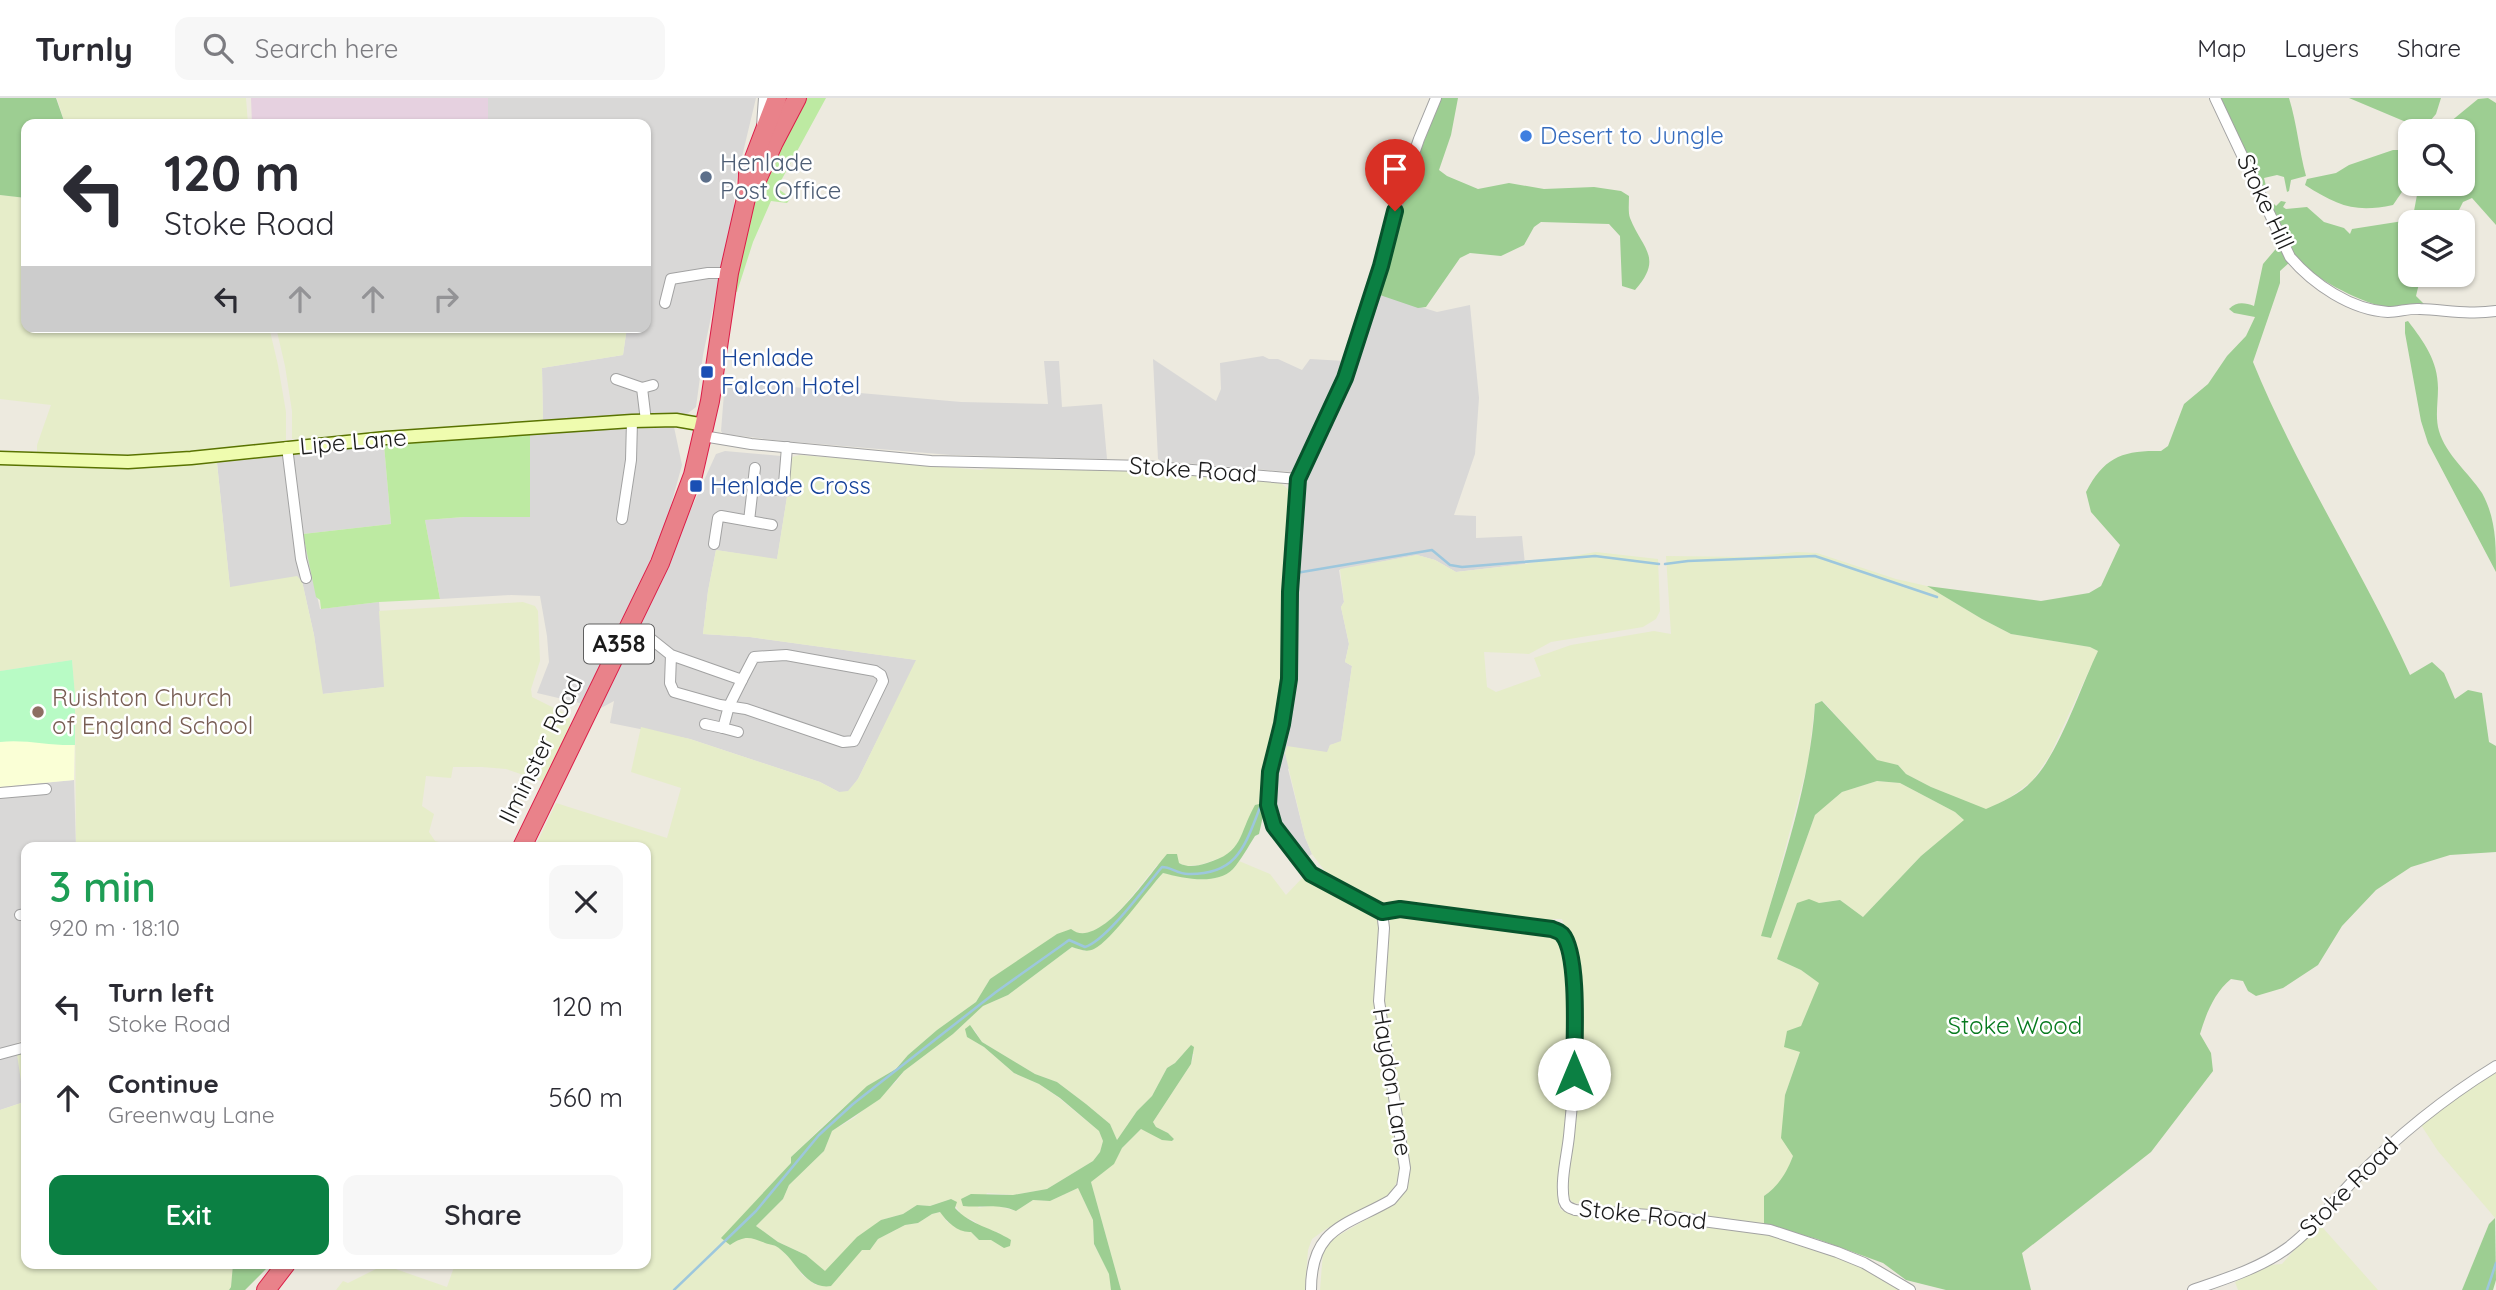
<!DOCTYPE html>
<meta charset="utf-8">
<style>
body{margin:0;font-family:Quicksand,sans-serif;background:#f7f7f7;color:#2b2b33;height:100vh;display:flex;flex-direction:column;font-size:26px;white-space:nowrap}
*{box-sizing:border-box;margin:0}
p{font-size:23px;color:#7c7c81}
.icon{flex:none;width:38px;height:38px;fill:none;stroke:currentColor;stroke-width:2;stroke-linecap:round;stroke-linejoin:round}
.map{position:relative;flex:1;overflow:hidden}
.sheet{position:absolute;left:21px;top:744px;width:630px;height:427px;display:flex;flex-direction:column;background:#fff;border-radius:14px;box-shadow:0 2px 5px #0004}
.sheet>*{flex:none}
.hud{position:absolute;left:21px;top:21px;width:630px;height:214px;border-radius:14px;box-shadow:0 2px 5px #0004;background:#fff;color:#2b2b33;overflow:hidden}
.buttons{position:absolute;left:2398px;top:21px;display:grid;gap:14px}
.buttons a{display:grid;place-items:center;width:77px;height:77px;border-radius:14px;background:#fff;box-shadow:0 2px 5px #0004;font-size:35px}
.pin{position:absolute;display:grid;place-items:center;width:60px;height:60px;color:#fff;margin:-72px -30px;border-radius:50% 50% 50% 0;rotate:-45deg;box-shadow:0 0 7px #0007}
.pin .icon{rotate:45deg}
.me{position:absolute;width:77px;margin:-38px;rotate:0deg;stroke-linejoin:round;filter:drop-shadow(0 0 5px #0008)}
.turn{display:flex;align-items:center;gap:24px;height:147px;padding:0 28px;font-size:32px}
.turn .icon{width:91px;height:91px;stroke-width:2.5}
.turn b{display:block;font-size:49px;line-height:60px}
.lanes{display:flex;align-items:center;height:66px;padding:0 28px;background:#0003;justify-content:center;gap:35px;direction:ltr}
.lanes .off{opacity:.35}
.round{display:grid;place-items:center;flex:none;width:74px;height:74px;border-radius:14px;background:#f7f7f7}
.headline{display:flex;align-items:center;justify-content:space-between;height:119px;padding:0 28px}
h1{font-size:42px;font-weight:600;line-height:52px;color:#1e9e55}
.action{display:flex;gap:14px;margin-top:auto;padding:14px 28px}
.action a{flex:1;height:80px;border-radius:14px;background:#0b8043;color:#fff;font-size:28px;font-weight:600;line-height:80px;text-align:center}
.action a+a{background:#f7f7f7;color:#2b2b33}
ul{padding:0;list-style:none}
li{display:flex;align-items:center;gap:21px;height:91px;padding:0 28px}
li div{flex:1}
li b{display:block;font-size:26px}
li em{font-style:normal}
header{display:flex;align-items:center;gap:42px;box-sizing:border-box;height:98px;padding:0 35px;background:#fff;border-bottom:2px solid #e1e1e2}
header strong{font-size:33px}
nav{display:flex;gap:38px;margin-inline-start:auto;font-size:24px}
.search{width:490px;height:63px;background:#f7f7f7;display:flex;align-items:center;gap:18px;box-sizing:border-box;padding:0 24px;border-radius:14px;color:#7c7c81;font-size:26px}
.map>svg:first-child{display:block}
.residential{fill:#d9d8d7}
.industrial{fill:#e6d1e0}
.education{fill:#faffd6}
.farmland{fill:#e6edc9}
.grass{fill:#bdeaa2}
.forest{fill:#9dce92}
.park{fill:#b8fbc5}
.lines{fill:none;stroke-linecap:round;stroke-linejoin:round}
.stream{stroke:#9dc7dd;stroke-width:2.5}
.street-casing{stroke:#a2a2a2;stroke-width:12}
.secondary-casing{stroke:#597301;stroke-width:15}
.highway-casing{stroke:#db1d48;stroke-width:20}
.street{stroke:#fff;stroke-width:10}
.secondary{stroke:#effcaf;stroke-width:12}
.highway{stroke:#e9828a;stroke-width:18}
.route-casing{stroke:#07532c;stroke-width:18}
.route{stroke:#0b8043;stroke-width:12}
.shop-dot{fill:#3f7fe0;stroke:#fff;stroke-width:2.5}
.service-dot{fill:#5c6f8a;stroke:#fff;stroke-width:2.5}
.transit-dot{fill:#1a4fb4;stroke:#fff;stroke-width:2.5}
.education-dot{fill:#8d6e63;stroke:#fff;stroke-width:2.5}
.labels{text-anchor:middle;stroke-width:5;stroke-linejoin:round;paint-order:stroke}
.shield{fill:#fff;stroke:#5f5f5f;stroke-width:2}
.shield-label{font-size:23px;font-weight:bold;fill:#1b1b1b}
.shop-label{font-size:24px;fill:#366cbe;stroke:#fff;text-anchor:start}
.service-label{font-size:24px;fill:#4e5e75;stroke:#fff;text-anchor:start}
.street-label{font-size:24px;fill:#1b1b1b;stroke:#fff}
.transit-label{font-size:24px;fill:#164399;stroke:#fff;text-anchor:start}
.education-label{font-size:24px;fill:#785e54;stroke:#fff;text-anchor:start}
.park-label{font-size:24px;fill:#077a1e;stroke:#fff}
</style>
<header>
<strong>Turnly</strong>
<div class="search"><svg class="icon" aria-label="search" viewBox="0 0 24 24"><circle cx="10" cy="10" r="6"/><path d="M15 15l6 6"/></svg>Search here</div>
<nav><a>Map</a><a>Layers</a><a>Share</a></nav>
</header>
<div class="map">
<svg width="2496" height="1192" viewBox="0 0 2496 1192">
<rect width="100%" height="100%" fill="#edeadf"/>
<g class="residential">
<path d="M488,0h268l-22,92v19l-31,146 -7,52 -9,7 -11,2 -2,11 8,38 -16,58 16,6 34,-75 9,-3 67,6 -3,26 2,4 5,2 -2,7 -7,1 -10,63 -61,-10 -8,41 -5,43 47,3 167,23 -59,119 -10,13h-9l-19,-10 -130,-43 -80,-16 4,-22 -13,7 -64,-15 12,-31 -2,-26 -7,-40 -29,-1 -71,4 -15,-79 39,-3h66v-76l-2,-18 15,-1 -1,-54 81,-13 4,-28h19v-203l-158,-3z"/>
<path d="M1366,192l71,22 33,-7 9,93 -4,56 -21,61 22,1v22l46,-2 3,28 -69,8 -21,-12 -18,-5 -78,15 5,32 -3,5 8,37 -4,18 7,4 -11,76 -11,3 -2,7 -40,17 17,68 7,17 -9,7 -27,-36 -7,-28 14,-68 20,-256 -142,-12 -3,-2 -5,-100 63,42 5,-12 -1,-26 43,-7 6,3h9l24,11 8,-11 35,2z"/>
<path d="M1044,263h15l3,46 40,-3 5,55 -156,-4 -169,-14 -59,-7 -2,-3 4,-50 236,21 87,2z"/>
<path d="M384,347l7,79 -88,10 17,75 59,-7 6,85 -63,7 -8,-59 -12,-54 -72,7 -13,-125z"/>
<path d="M74,682l2,67h-50v192l-9,4 7,59 -24,8v-323z"/>
</g>
<path class="industrial" d="M251,0h237v26h-236z"/>
<path class="education" d="M0,573l75,59 -1,50 -74,7z"/>
<g class="farmland">
<path d="M57,0h189l2,26h-183z"/>
<path d="M0,97l26,3v129h243l9,38 8,47v28l-62,11 -52,4 -135,-1v-9l14,-40 -51,-6z"/>
<path d="M276,229h351l-4,28 -81,13 1,54 -251,17v-28l-7,-45z"/>
<path d="M800,357l181,15 17,-3 138,3 131,9 14,4 12,11 -1,43 -4,1 -4,69v60l-2,22 -16,63 -7,52 -4,1 -17,39 -9,11 -29,10 -14,1 -7,-3 -22,2 -30,37 -16,17 -14,11 -9,4h-12l-86,45 -14,23 -39,28 -29,25 -12,14 -29,17 -45,41 -31,30v6l-69,75 30,-1 26,10 17,16 7,12 14,10 46,-35h8l8,-11 27,-14 13,-2 14,-9 9,-2 6,10 24,10 8,8 21,-7 -15,-3 -12,-10 -10,-3 -12,-18 -21,7 -13,-1 -14,9 -22,6 -56,52 -19,-17 -28,-13 -22,-16 27,-27 6,-14 35,-34 8,-20 22,-13 42,-36 8,-11 49,-37 30,-28 25,-11 64,-48 13,4 25,-16 53,-62 32,6 20,-1 16,-7 8,-10 31,13 16,21 19,-20 70,37 5,9 -4,74v24l24,140v16l-7,15 -8,8 -59,31 -14,10 -4,11 -3,40h-184l-30,-108 22,-18 9,-16 19,-19 31,12 2,-2 -6,-6 -12,-6 -3,-5 38,-58 3,-10h-11l-8,9 -8,5 -15,28 -15,15 -20,29 -7,-16 -24,-20 -29,-22 -22,-8 -53,-32 -8,-13 -6,8 16,10 30,26 25,11 20,14 40,33 4,10 -3,11 -7,9 -46,28 -34,6 -26,-2 -9,15 16,-3 22,6 17,-11 17,1 28,-13 15,32 1,25 16,29 1,16h-775l7,-9 5,2 36,-18 63,22 8,-23h191v-417h-111l21,-44 111,35 14,-50 -50,-16 10,-45 49,12 130,43 19,10 9,-1 10,-12 58,-119 -166,-23 -47,-3 5,-43 8,-41 61,9 10,-62 7,-1 2,-6 -5,-3 -2,-4 3,-26z"/>
<path d="M217,365l13,124 67,-11 5,5 12,54 9,59 61,-7 -5,-76 144,-9 12,4 3,5 2,50 -9,28 1,8 34,17 4,5v9l-26,54 -38,-13 -24,-2h-29l-2,11 -25,-2 -4,30 12,8 -5,18 6,9 23,6h-382l-1,-152 -3,-35 -72,11v-207l153,3z"/>
<path d="M1596,454l62,7 2,52 -4,8 -13,8 -92,15 -22,12 -45,-2 3,35 9,5 45,-16 -7,-18 37,-13 83,-14 17,3 -5,-78 83,1 48,-5 20,1 79,26 31,7 55,33 29,15 79,13 8,4 -48,104 -18,26 -23,17 -23,12 -55,-23 -25,-13 -8,-9 -21,-4 -54,-60 -8,3 -7,59 -46,173 9,2 44,-123 27,-23 35,-11 23,2 55,29 10,8 -44,36 -58,61 -23,-17 -21,3 -42,56 24,11 19,13 -19,43 -1,26 -15,43 8,61 -7,18 -9,12 -13,10v29l-40,-7 -150,-15 -5,-4 -2,-7 7,-60 4,-162 -4,-12 3,-1 -1,-13h-4l-10,-25h-9l-3,4 -35,-2 -135,-19 -54,-25 2,-2 -16,-21 -7,-17 -20,-84 2,-7 40,6 3,-7 11,-4 11,-75 -7,-4 4,-18 -8,-37 3,-5 -4,-33 77,-14 18,5 21,12 69,-8z"/>
<path d="M1401,815l67,8 85,14 5,3 5,8 8,63v58l-5,69 -8,61v7l3,6 16,4 92,6 102,15 84,29 50,26h-585l3,-38 8,-12 68,-40 9,-14 2,-17 -26,-168 6,-84z"/>
<path d="M26,954v212h207l-2,23 -2,3h-229v-180l24,-8 -7,-48z"/>
<path d="M2496,971v150l-58,-68 -17,-26 5,-9z"/>
<path d="M2318,1130h5l55,62h-140l-3,-8 35,-17 12,-1 29,-33z"/>
</g>
<g class="grass">
<path d="M803,0h23l-49,90 14,10 -4,5 -16,-2 -18,41 -16,50 -4,-1 16,-72 12,-34z"/>
<path d="M530,335v84h-66l-39,3 15,79 -61,3 -58,7 -1,-9 -4,-3 -13,-63 88,-10 -7,-79z"/>
</g>
<g class="forest">
<path d="M0,0h56l9,26h-39v74l-26,-3z"/>
<path d="M1441,0h17l-7,37 -12,35 8,6 31,13 31,-6 35,6 50,-2 27,4 8,5c0,7 -1,16 1,22 12,31 34,39 5,72l-13,-4 -2,-50 -11,-12 -68,-2 -7,5 -10,18 -23,11 -31,-3 -10,5 -34,49 -8,1 -44,-15 42,-131z"/>
<path d="M2220,0h69c8,26 10,52 17,78l-15,4 -2,11 -2,1 -3,-15 -7,-2 -13,3 2,8 -2,4z"/>
<path d="M2349,0h92l-5,16 -11,13 -19,-5z"/>
<path d="M2488,0l8,5v122l-24,-27 -9,4 -10,20h-43v53h11l-5,21 8,8c-13,1 -30,5 -43,2 -23,-5 -69,-29 -84,-47 -12,-15 -18,-36 -26,-53l3,-2 2,2 5,-5 5,1 -3,5 3,2 21,-2 17,15 20,6 6,6 2,-5 51,-8 11,-10 5,-27h43v-53h-23l39,-32z"/>
<path d="M2393,52h13c10,22 0,37 -13,55 -38,8 -55,1 -88,-20l2,-6 29,-6 13,-8z"/>
<path d="M2280,146l10,18 -10,9v12l-27,79c44,108 109,207 157,313l22,-13 12,11 11,26 13,-9 14,3 7,49 7,4v106l-46,3 -39,12 -35,23 -34,36 -24,39 -35,23 -27,8 -8,-5 -5,-10 -12,-2c-17,14 -25,35 -31,55l11,19 2,18 -62,81 -129,101 9,37h-85l-40,-10 -23,-17 -66,-24 -53,-14v-29c15,-11 22,-22 29,-40l-12,-18 4,-43 15,-43 -16,-5 3,-16 14,-5 18,-43 -18,-13 -24,-11 20,-56 12,-4 10,4 21,-3 23,17 58,-61 43,-36 -9,-8 -55,-29 -23,-2 -35,11 -27,23 -44,123 -10,-2c22,-76 49,-152 54,-232l7,-3 55,59 21,5 8,9 25,13 55,22c16,-7 34,-15 46,-28 26,-25 49,-95 66,-130l-8,-4 -79,-13 -29,-15 -55,-33 114,15 48,-8 12,-7 19,-41 -29,-33 -5,-20c18,-35 37,-42 75,-41l7,-5 16,-42 24,-20 19,-28 19,-20 9,-19 -21,-4 -5,-4c8,-8 16,-6 25,-3l9,-42z"/>
<path d="M2408,223c16,21 30,40 30,67 0,15 -3,29 1,43 7,24 30,42 43,62 14,25 14,52 14,79l-68,-129 -7,-22 -16,-88v-11z"/>
<path d="M1259,706l6,3 -6,27 -4,2c-7,11 -14,24 -22,33 -17,17 -50,9 -70,4 -16,17 -52,68 -69,76 -8,4 -15,0 -22,-2l-64,48 -25,11 -30,28 -49,37 -24,28 -48,32 -8,20 -35,34 -6,14 -27,27 22,16 28,13 19,16 32,-34 24,-17 22,-6 14,-9 13,1 21,-7 6,3 -2,6c15,17 38,20 56,32l-1,6 -6,2 -13,-8h-12l-8,-8c-13,1 -24,-10 -31,-20l-8,2 -14,9 -13,2 -27,14 -8,11h-8l-31,36c-25,4 -34,-24 -51,-37 -4,-4 -9,-4 -15,-6 -15,-6 -20,-8 -35,2l-9,-7 70,-75v-6l76,-71 29,-17 12,-14 29,-25 39,-28 14,-23 67,-45 14,-5c28,23 79,-56 96,-75h10l2,9c9,5 18,3 28,0 37,-11 31,-28 48,-58z"/>
<path d="M970,927l12,17 53,32 22,8 29,22 24,20 7,16 20,-29 15,-15 15,-28 8,-5 16,-18 3,2 -3,17 -38,58 3,5 12,6 6,6 -2,2 -10,-1 -21,-11 -19,19 -8,16 -23,18 30,108h-10l-2,-16 -15,-30 -1,-24 -15,-32 -28,13 -17,-1 -17,11c-18,-8 -34,-3 -53,-5l-2,-7 10,-5 42,1 34,-6 46,-28 7,-9 3,-11 -4,-10 -39,-33 -21,-14 -25,-11 -30,-26 -17,-10 -2,-8z"/>
<path d="M2495,1120l1,62 -3,10h-31l27,-66z"/>
<path d="M233,1166h18l1,2 3,-2h16l-26,26h-16l2,-3z"/>
</g>
<path class="park" d="M72,562l3,35v50c-25,1 -50,-6 -75,-3v-71z"/>
<g class="lines">
<g class="stream">
<path d="M1665,466l23,-3 127,-5 122,41"/>
<path d="M1296,475l136,-23 18,15 12,2 133,-11 64,8"/>
<path d="M1268,665l9,-38"/>
<path d="M674,1192l82,-79 63,-76 34,-31 143,-112 69,-49 4,-3 16,7c21,-6 61,-61 77,-80 9,0 16,7 26,7 53,1 58,-33 75,-74"/>
<path d="M2487,1192l9,-27"/>
</g>
<defs>
<g id="street">
<path d="M1436,0l-17,41 -20,58 -18,69 -36,112 -47,101 -8,113 -1,87 -7,45 -12,49 -3,32 7,21 37,48 71,38 18,-3 152,20c8,3 12,7 15,15 7,17 7,40 7,58 1,45 0,90 -5,134 -2,20 -9,45 -5,65 2,6 6,7 11,9l90,6 105,14 67,22 27,11 46,27"/>
<path d="M2215,0l75,159c23,27 61,53 98,55 11,0 21,-4 32,-3 26,1 50,6 76,2"/>
<path d="M762,28l2,-28"/>
<path d="M665,205l6,-24 37,-6h21"/>
<path d="M616,281l26,9 4,33"/>
<path d="M642,290l11,-3"/>
<path d="M703,338l48,8 180,17 214,5 153,13"/>
<path d="M287,349l14,112 5,19"/>
<path d="M752,389l22,3 8,-3 2,-3 3,-37"/>
<path d="M622,421l9,-59 1,-39"/>
<path d="M749,423l6,-53"/>
<path d="M714,446l4,-26 3,-2 51,9"/>
<path d="M628,529l18,8 25,20 71,25 12,-23 32,-2 89,16 6,4 2,6 -29,60 -11,1 -97,-33 -26,-4 -46,-13 -4,-9 1,-28"/>
<path d="M705,626l18,4"/>
<path d="M738,634l-15,-4 6,-22 13,-26"/>
<path d="M0,695l46,-4"/>
<path d="M20,817l6,-1"/>
<path d="M0,956l26,-7"/>
<path d="M1311,1192c0,-63 35,-64 80,-90l11,-13 3,-19 -26,-167 5,-73 -2,-16"/>
<path d="M2193,1192c31,-11 65,-21 93,-41 26,-19 46,-46 68,-69 43,-44 90,-82 142,-114"/>
</g>
<path id="secondary" d="M0,360l128,4 63,-4 195,-20 246,-17 44,-1 29,5"/>
<g id="highway">
<path d="M757,82l17,-38 23,-44"/>
<path d="M522,749l138,-284 33,-88 17,-74 19,-128 18,-79 1,-20 29,-76"/>
<path d="M266,1192l20,-26"/>
</g>
</defs>
<use href="#street" class="street-casing"/>
<use href="#secondary" class="secondary-casing"/>
<use href="#highway" class="highway-casing"/>
<use href="#street" class="street"/>
<use href="#secondary" class="secondary"/>
<use href="#highway" class="highway"/>
</g>
<g class="lines">
<defs>
<path id="route" d="M1395,113l-14,55 -36,112 -47,101 -8,113 -1,87 -7,45 -12,48 -2,33 6,21 37,48 71,38 18,-3 152,20c4,2 7,2 10,5 18,20 12,112 12,140"/>
</defs>
<use href="#route" class="route-casing"/>
<use href="#route" class="route"/>
</g>
<circle class="shop-dot" cx="1526" cy="38" r="7"/>
<circle class="service-dot" cx="706" cy="79" r="7"/>
<g class="transit-dot">
<rect x="700" y="267" width="14" height="14" rx="3.5"/>
<rect x="689" y="381" width="14" height="14" rx="3.5"/>
</g>
<circle class="education-dot" cx="38" cy="614" r="7"/>
<g class="labels">
<rect class="shield" x="584" y="526.5" width="70" height="39" rx="5"/>
<g class="shield-label">
<text x="619" y="554">A358</text>
</g>
<g class="shop-label">
<text x="1540" y="46">Desert to Jungle</text>
</g>
<g class="service-label">
<text x="720" y="73">Henlade<tspan x="720" dy="28">Post Office</tspan></text>
</g>
<g class="street-label">
<text transform="translate(2265 104) rotate(65)" y="8">Stoke Hill</text>
<text transform="translate(353 344) rotate(-5)" y="8">Lipe Lane</text>
<text transform="translate(1193 372) rotate(4)" y="8">Stoke Road</text>
<text transform="translate(541 652) rotate(-64)" y="8">Ilminster Road</text>
<text transform="translate(1392 984) rotate(81)" y="8">Haydon Lane</text>
<text transform="translate(2349 1089) rotate(-45)" y="8">Stoke Road</text>
<text transform="translate(1643 1117) rotate(6)" y="8">Stoke Road</text>
</g>
<g class="transit-label">
<text x="721" y="268">Henlade<tspan x="721" dy="28">Falcon Hotel</tspan></text>
<text x="710" y="396">Henlade Cross</text>
</g>
<g class="education-label">
<text x="52" y="608">Ruishton Church<tspan x="52" dy="28">of England School</tspan></text>
</g>
<g class="park-label">
<text x="2015" y="936">Stoke Wood</text>
</g>
</g>
</svg>
<div class="buttons">
<a><svg class="icon" aria-label="search" viewBox="0 0 24 24"><circle cx="10" cy="10" r="6"/><path d="M15 15l6 6"/></svg></a>
<a><svg class="icon" aria-label="layers" viewBox="0 0 24 24"><path d="M12 4l9 5-9 5-9-5zM3 14l9 5 9-5"/></svg></a>
</div>
<div class="pin" style="left:1395px;top:113px;background:#d93025"><svg class="icon" aria-label="arrive" viewBox="0 0 24 24"><path d="M6 21V4h12l-3 4 3 4H6"/></svg></div>
<svg class="me" style="left:1574px;top:976px" viewBox="-20 -20 40 40"><circle r="19" fill="#fff"/><path d="M0-13L10 11 0 6-10 11z" fill="#0b8043"/></svg>
<div class="hud">
<div class="turn"><svg class="icon" aria-label="left" viewBox="0 0 24 24"><path d="M17 20v-9H6M10 6l-5 5 5 5"/></svg><div><b>120 m</b>Stoke Road</div></div>
<div class="lanes"><svg class="icon" aria-label="left" viewBox="0 0 24 24"><path d="M17 20v-9H6M10 6l-5 5 5 5"/></svg><svg class="icon off" aria-label="ahead" viewBox="0 0 24 24"><path d="M12 20V5M6 11l6-6 6 6"/></svg><svg class="icon off" aria-label="ahead" viewBox="0 0 24 24"><path d="M12 20V5M6 11l6-6 6 6"/></svg><svg class="icon off" aria-label="right" viewBox="0 0 24 24"><path d="M7 20v-9h11M14 6l5 5-5 5"/></svg></div>
</div>
<section class="sheet">
<div class="headline"><div><h1>3 min</h1><p>920 m · 18:10</p></div><a class="round"><svg class="icon" aria-label="close" viewBox="0 0 24 24"><path d="M6 6l12 12M18 6L6 18"/></svg></a></div>
<ul>
<li><svg class="icon" aria-label="left" viewBox="0 0 24 24"><path d="M17 20v-9H6M10 6l-5 5 5 5"/></svg><div><b>Turn left</b><p>Stoke Road</p></div><em>120 m</em></li>
<li><svg class="icon" aria-label="ahead" viewBox="0 0 24 24"><path d="M12 20V5M6 11l6-6 6 6"/></svg><div><b>Continue</b><p>Greenway Lane</p></div><em>560 m</em></li>
</ul>
<div class="action"><a>Exit</a><a>Share</a></div>
</section>
</div>
